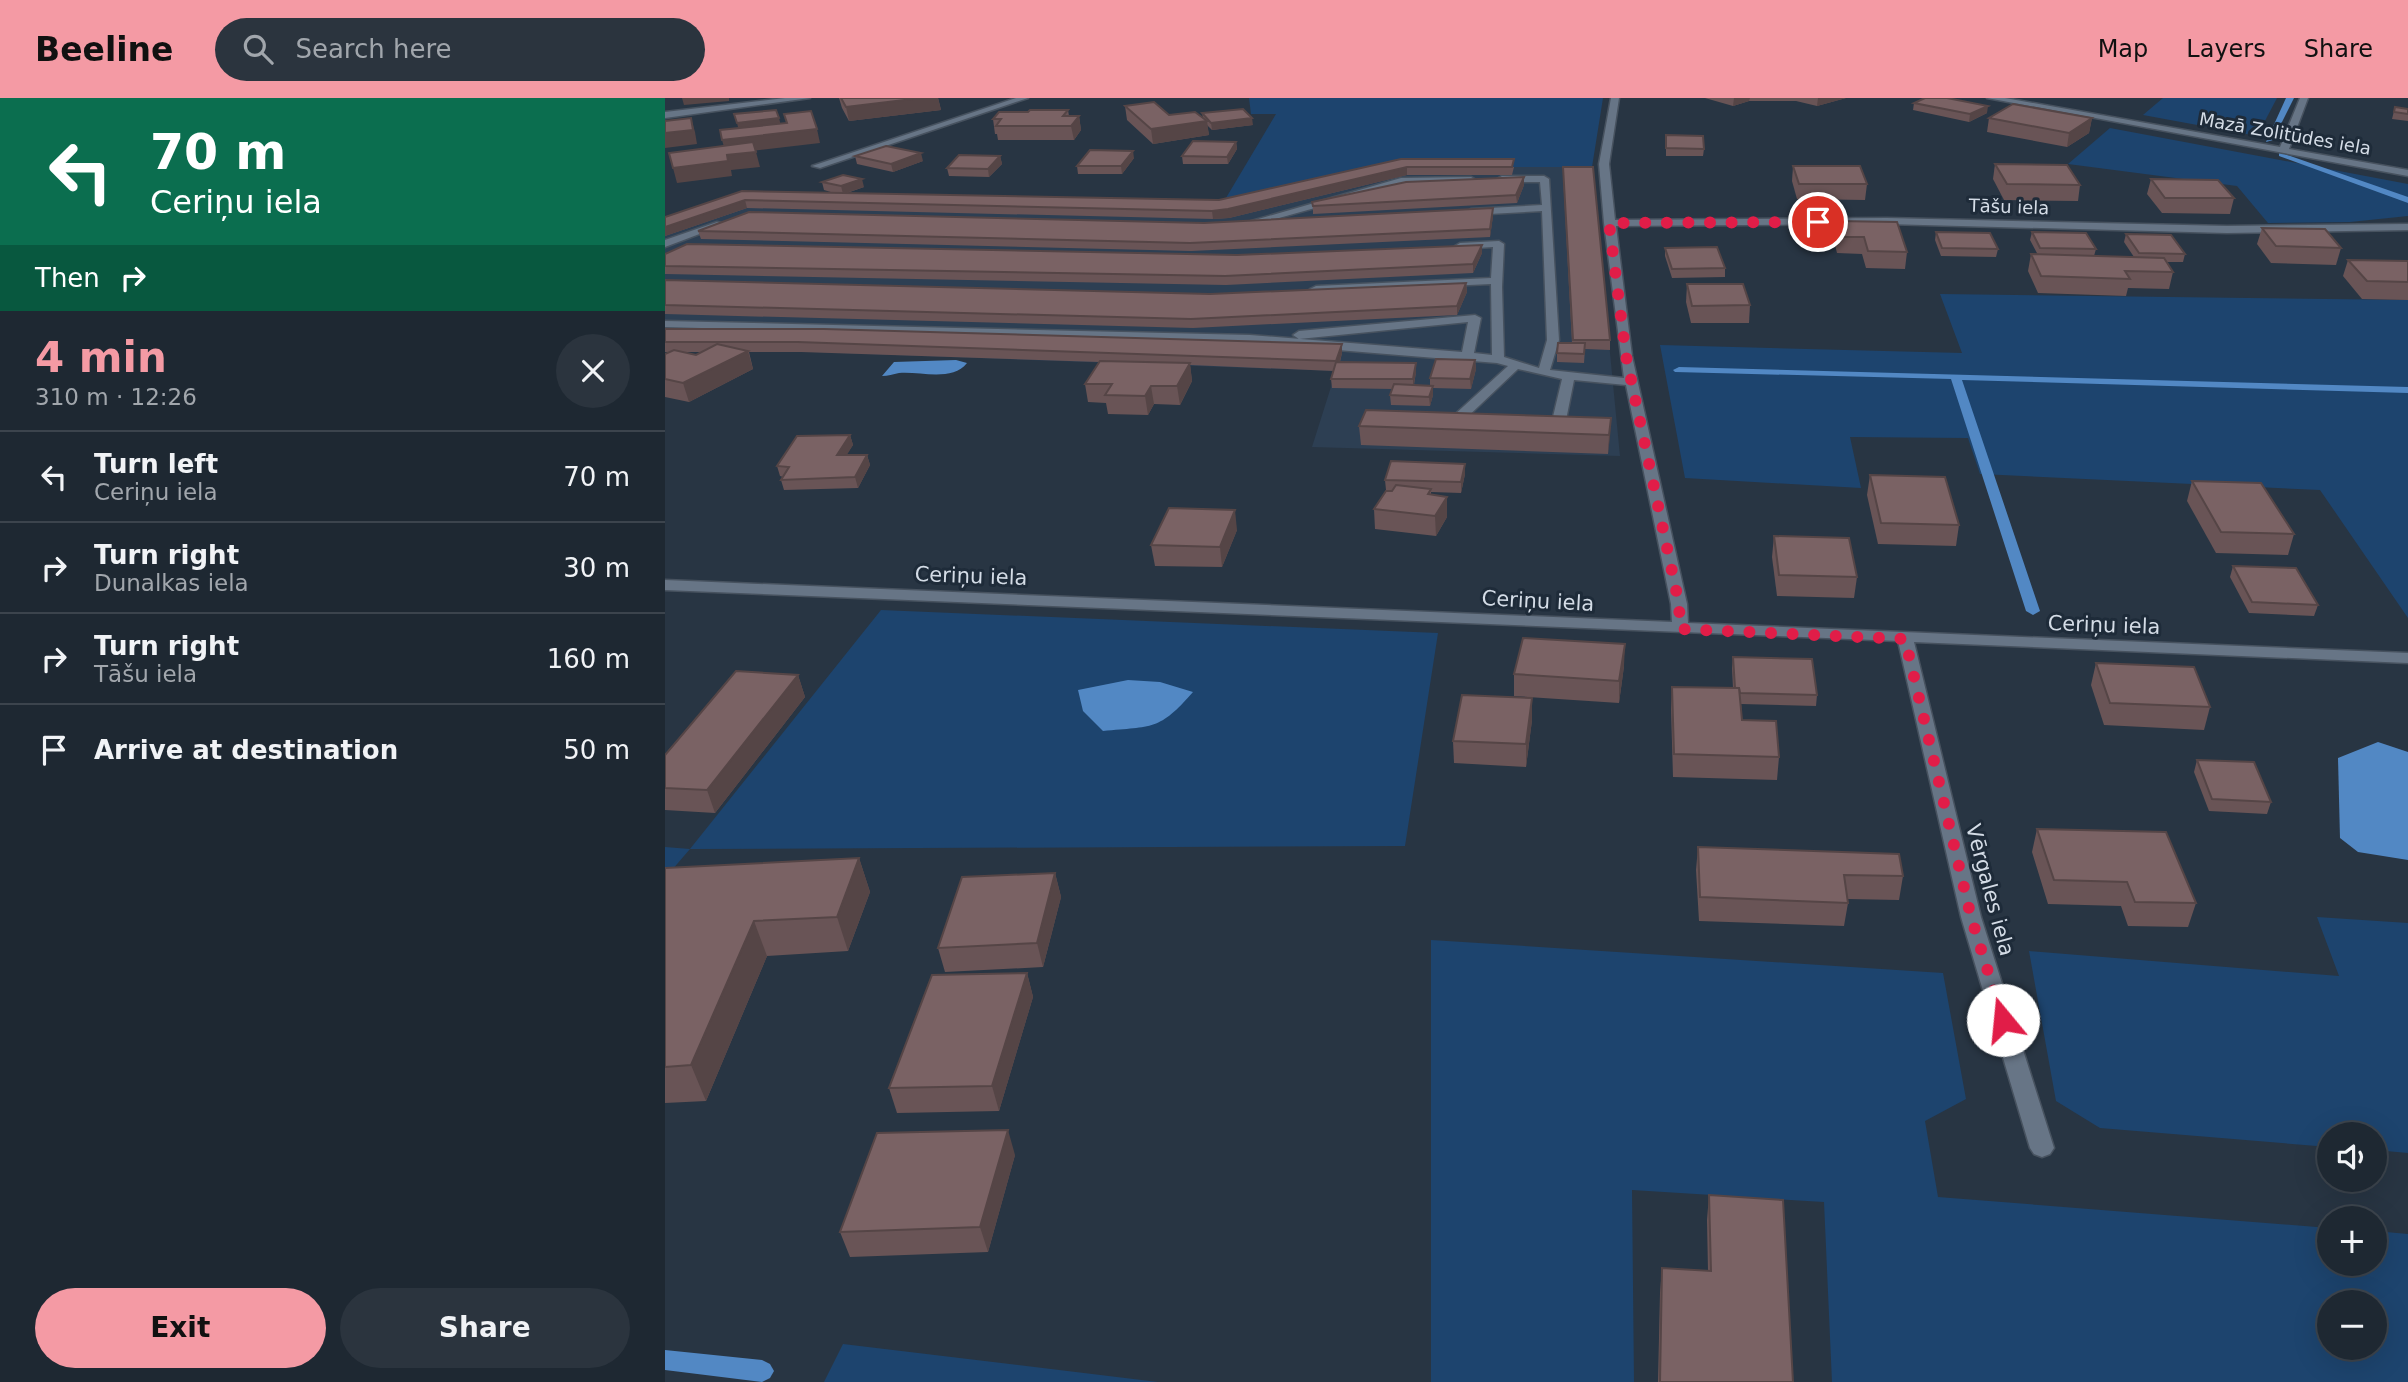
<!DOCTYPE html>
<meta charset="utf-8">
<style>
body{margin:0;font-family:"DejaVu Sans",sans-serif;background:#2b343e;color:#f1f3f6;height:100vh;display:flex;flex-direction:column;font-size:26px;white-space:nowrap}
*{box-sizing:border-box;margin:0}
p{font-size:23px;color:#a1a6ac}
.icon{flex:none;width:38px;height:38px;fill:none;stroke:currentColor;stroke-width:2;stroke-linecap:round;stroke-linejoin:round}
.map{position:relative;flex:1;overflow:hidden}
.sheet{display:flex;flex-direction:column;background:#1e2832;width:665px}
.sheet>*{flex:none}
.banner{background:#0b6e4f;color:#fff;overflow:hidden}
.buttons{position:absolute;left:1652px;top:1024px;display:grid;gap:14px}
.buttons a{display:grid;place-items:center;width:70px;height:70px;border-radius:50%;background:#1e2832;box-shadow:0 7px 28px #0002,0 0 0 2px #3c444d;font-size:35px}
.pin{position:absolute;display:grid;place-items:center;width:60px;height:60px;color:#fff;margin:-30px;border:4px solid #fff;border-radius:50%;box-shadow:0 2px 7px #0007}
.me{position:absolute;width:77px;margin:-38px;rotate:343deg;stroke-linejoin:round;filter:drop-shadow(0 0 5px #0008)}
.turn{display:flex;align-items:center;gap:24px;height:147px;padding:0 35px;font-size:32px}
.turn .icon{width:91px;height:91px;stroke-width:2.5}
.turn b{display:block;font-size:49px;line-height:60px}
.then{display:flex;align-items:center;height:66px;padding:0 35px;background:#0003;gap:14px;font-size:26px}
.round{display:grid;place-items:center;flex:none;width:74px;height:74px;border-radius:37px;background:#2b343e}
.summary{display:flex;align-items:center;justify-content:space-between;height:119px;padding:0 35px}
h1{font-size:42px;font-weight:600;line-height:52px;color:#f49aa4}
.button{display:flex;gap:14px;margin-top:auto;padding:14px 35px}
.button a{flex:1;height:80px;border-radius:42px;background:#f49aa4;color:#111;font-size:28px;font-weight:600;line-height:80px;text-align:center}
.button a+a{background:#2b343e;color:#f1f3f6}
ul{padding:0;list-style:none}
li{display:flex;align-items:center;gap:21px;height:91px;padding:0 35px;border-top:2px solid #3c444d}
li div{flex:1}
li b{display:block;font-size:26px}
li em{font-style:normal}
header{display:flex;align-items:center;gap:42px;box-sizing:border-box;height:98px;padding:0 35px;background:#f49aa4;color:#111}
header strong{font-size:33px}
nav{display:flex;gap:38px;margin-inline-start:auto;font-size:24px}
.search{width:490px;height:63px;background:#2b343e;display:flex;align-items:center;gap:18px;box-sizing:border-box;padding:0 24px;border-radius:38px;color:#a1a6ac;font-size:26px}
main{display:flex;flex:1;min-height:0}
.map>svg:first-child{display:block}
.built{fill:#2d3f53}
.green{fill:#1d446e;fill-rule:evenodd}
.water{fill:#5288c4}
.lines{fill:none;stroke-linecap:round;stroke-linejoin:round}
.stream{fill:#5288c4;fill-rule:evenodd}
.minor-casing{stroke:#47525f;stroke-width:3}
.minor{fill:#677586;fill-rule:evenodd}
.wall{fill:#695456;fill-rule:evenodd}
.shaded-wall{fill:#554546}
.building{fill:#7a6264;stroke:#554546;stroke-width:2}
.route{stroke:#e11d48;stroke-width:12;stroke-dasharray:0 21.6}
.labels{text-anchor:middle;stroke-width:6;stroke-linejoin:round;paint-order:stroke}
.far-street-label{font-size:18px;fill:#d4dce6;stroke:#1e2b39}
.street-label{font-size:21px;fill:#d4dce6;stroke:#1e2b39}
</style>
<header>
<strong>Beeline</strong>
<div class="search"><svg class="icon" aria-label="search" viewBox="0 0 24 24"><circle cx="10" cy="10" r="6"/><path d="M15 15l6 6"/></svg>Search here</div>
<nav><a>Map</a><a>Layers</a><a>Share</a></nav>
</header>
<main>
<section class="sheet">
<div class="banner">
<div class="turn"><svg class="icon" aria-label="left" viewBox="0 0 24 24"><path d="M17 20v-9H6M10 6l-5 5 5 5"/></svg><div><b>70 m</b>Ceriņu iela</div></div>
<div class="then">Then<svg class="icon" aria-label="right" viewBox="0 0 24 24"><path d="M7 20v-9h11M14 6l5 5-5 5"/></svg></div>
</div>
<div class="summary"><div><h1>4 min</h1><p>310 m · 12:26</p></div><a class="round"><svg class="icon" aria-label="close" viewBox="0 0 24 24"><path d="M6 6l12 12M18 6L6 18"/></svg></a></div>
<ul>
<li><svg class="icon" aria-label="left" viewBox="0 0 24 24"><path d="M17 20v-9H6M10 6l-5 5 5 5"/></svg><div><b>Turn left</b><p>Ceriņu iela</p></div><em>70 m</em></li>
<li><svg class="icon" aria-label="right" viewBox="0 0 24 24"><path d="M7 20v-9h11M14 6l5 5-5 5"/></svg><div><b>Turn right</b><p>Dunalkas iela</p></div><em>30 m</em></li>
<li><svg class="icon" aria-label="right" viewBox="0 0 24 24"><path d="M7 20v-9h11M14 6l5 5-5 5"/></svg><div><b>Turn right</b><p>Tāšu iela</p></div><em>160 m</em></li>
<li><svg class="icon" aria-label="arrive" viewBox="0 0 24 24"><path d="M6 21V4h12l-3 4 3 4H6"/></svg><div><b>Arrive at destination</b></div><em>50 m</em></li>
</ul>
<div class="button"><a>Exit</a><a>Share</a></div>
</section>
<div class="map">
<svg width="1743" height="1284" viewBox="0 0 1743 1284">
<rect width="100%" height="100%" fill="#283543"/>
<path class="built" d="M736,69h191l28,289 -308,-9 24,-76 -525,-19h-146v-126l79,-27 476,9z"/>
<g class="green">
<path d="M584,0h354l-11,69h-191l-181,41 56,-94h-25z"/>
<path d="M1498,0h114l-20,38 -114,-21z"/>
<path d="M1445,30l298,56v32l-58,6 -82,1 -31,-37 -169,-22z"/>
<path d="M1275,196l468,6v318l-88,-128 -340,-16 -12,-36 -118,-1 11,51 -176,-10 -25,-133 302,8z"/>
<path d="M216,512l557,23 -33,213 -715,3 -25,29v-31l25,2z"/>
<path d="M1652,819l91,6v230l-33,-3v-16h-46v13l-229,-19 -44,-27 -27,-150 310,25z"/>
<path d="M766,842l512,33 23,126 -41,22 13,76 391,31v36h46v-33l33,3v148h-576l-8,-180 -192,-12 2,192h-203zM1664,1204h46v46h-46z"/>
<path d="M178,1246l315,38h-334z"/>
</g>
<g class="water">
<path d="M291,262l11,3c-15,19 -47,8 -68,10 -6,1 -11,3 -17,3l12,-14z"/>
<path d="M463,582l32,2 33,10c-34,39 -40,34 -90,39l-20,-20 -5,-21z"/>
<path d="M1713,644l30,10v108l-50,-8 -18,-14 -2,-80z"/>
</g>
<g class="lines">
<g class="stream">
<path d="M1621,0h8l-21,42 -7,2z"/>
<path d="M1614,54l129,45v6l-129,-47z"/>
<path d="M1014,269l729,20v6l-446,-13 78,231 -7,4 -7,-4 -75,-232 -276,-7 -2,-2z"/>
<path d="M0,1252l97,10 8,4 4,7 -4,7 -8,4 -97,-12z"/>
</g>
<defs>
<g id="minor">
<path d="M120,0h25l-145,20v-6z"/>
<path d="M351,0h12l-208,70 -8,-2z"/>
<path d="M946,0h8l-10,66 6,56 272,-2 340,8 181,-2v6l-181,3 -340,-9 -271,2 16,130 55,248 1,19 720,30v10l-494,-21 67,275 73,231 -4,6 -8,3 -8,-3 -4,-6 -69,-231 -63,-276 -1233,-51v-10l1007,42 -1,-18 -45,-219 -52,-5 -9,45c-7,6 -23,5 -29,-1l7,-4 9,1 10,-42 -44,-10 -57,54 -16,1 -6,-4 1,-3 13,-1 55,-50 -11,-3 -247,-20 -585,-16v-6l585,14 212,17 6,-30 -169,17 -6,-4 6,-4 176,-16 6,3 -7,35 18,2 -1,-71 -175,8 -6,-3 6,-3 175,-8 2,-31 -33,2 -5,-3 5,-3 39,-2 5,3 -2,43 2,70 35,11 8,-28 -5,-129 -71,4 -5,-3 5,-3 71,-4 -2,-23h-38l-5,-3 5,-3h42l5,3 10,161 -9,30 74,8 -20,-155 -5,-59z"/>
<path d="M1322,0h18l275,49 20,-49h8l-19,51 119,21v6z"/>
<path d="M806,79l5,3 -2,2 -73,2 -151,42 -9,-2 160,-46z"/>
<path d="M52,124l9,2 -61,23v-7z"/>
</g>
</defs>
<use href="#minor" class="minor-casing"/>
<use href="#minor" class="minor"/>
</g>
<g class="wall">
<path d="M174,0h99l3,12 -92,11 -7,-13z"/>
<path d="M1040,0h141l-29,8 -21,-5h-47l-16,5z"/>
<path d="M1249,5l73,10 -18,9 -56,-12z"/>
<path d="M460,8l44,9 34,3 -1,-5 51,12 -41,5 -5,-5 2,10 -56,9 -26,-24z"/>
<path d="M1730,9l13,2v12l-16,-2z"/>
<path d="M403,12l1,6h10l2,14 -7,10h-76l-1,-6h-2l-2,-15 35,-7z"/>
<path d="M1324,20h103l-3,15 -22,14 -80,-15z"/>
<path d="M1001,37l38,14 -1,7h-37z"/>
<path d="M571,44l1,7 -9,15h-45l-1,-8z"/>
<path d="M190,58l68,5 -30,11 -36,-8z"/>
<path d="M335,58l2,8 -13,13 -40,-1 -2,-8z"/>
<path d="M469,60l-12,16h-44l-1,-8z"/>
<path d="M736,61l113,8 -2,8h-105l-178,43 -16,1 -466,-11 -82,28v-19l77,-26 92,2 -10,-3 -2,-8 42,5 -17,6 372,7z"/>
<path d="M1330,66l85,21 -2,16 -74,-1 -11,-21z"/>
<path d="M1128,68l74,18 -2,16 -68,-1 -5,-18z"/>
<path d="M898,77l47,165v10l-25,-1 -1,14 -27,-1v-9l15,-10z"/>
<path d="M1486,81l83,19 -4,16 -68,-1 -15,-19z"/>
<path d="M859,87l-7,18 -204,11v-4l-1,-8z"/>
<path d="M828,110v8l-3,21 -299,14 -490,-12 -3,-8 506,-8z"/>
<path d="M1170,123l72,31 -2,17 -39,-1 -4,-14 -25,-1 -4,-16z"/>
<path d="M1597,130l79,20 -5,17 -65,-2 -14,-19z"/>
<path d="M1271,134l62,17 -2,8 -55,-1 -6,-16z"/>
<path d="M1367,134l64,17 -2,7 40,1 -10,-15 2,-8 59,20 -2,8h-16l6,10 -4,17 -41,-1 -2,8 -88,-3 -10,-22 3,-17 7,1 -8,-15z"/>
<path d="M817,147v8l-9,20 -247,12 -561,-11v-20l572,1z"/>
<path d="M1000,150l60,20v9l-53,1 -7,-22z"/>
<path d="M1683,162l60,1v39l-46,-1 -19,-23z"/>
<path d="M0,182l545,14 256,-11 1,9 -10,23 -264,13 -528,-14z"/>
<path d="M1022,186l63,21 -1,18h-58l-5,-21z"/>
<path d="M0,231l677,24 -2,9 76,1v9l-2,13h16v-7l45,-18 1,9 -5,20 -38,-1v7l-3,11 -39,-1 -1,-10 3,-6 -61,-1 -1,-9 3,-8 -144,-6 2,16 -12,24 -26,-1 -6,11 -40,-1 -2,-11 -18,-1 -3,-18 14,-22 -298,-10h-52l4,17 -64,33 -24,-5v-43l5,-2h-5zM17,254h20l-6,3z"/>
<path d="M946,320l-3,36 -247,-9 -2,-19z"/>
<path d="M185,337l3,10 -7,10h21l3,10 -12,23 -74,2 -3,-10 2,-3 -3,-1 -3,-10z"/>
<path d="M800,376l-4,19 -30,-1v3l16,2v20l-11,19 -61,-7 -1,-20 18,-19h-6l-1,-10z"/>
<path d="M1205,377l89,50 -3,21 -78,-2 -11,-49z"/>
<path d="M1527,383l102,53 -6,21 -72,-2 -29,-52z"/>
<path d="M572,432l-15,37 -67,-1 -4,-21z"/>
<path d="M1109,438l83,41 -3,21 -77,-2 -5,-39z"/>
<path d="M1568,468l85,39 -4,11 -65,-3 -19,-36z"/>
<path d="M1068,559l84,38 -1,11 -75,-2 1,16 37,37 -2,23 -104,-3 -2,-68 1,-22 61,1 -1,-20z"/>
<path d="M1431,565l114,44 -6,23 -100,-5 -13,-40z"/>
<path d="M959,568l-5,37 -105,-7v-22z"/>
<path d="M133,577l7,22 -90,116 -50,-3v-55z"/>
<path d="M867,600v22l-6,47 -72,-4 -1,-22z"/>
<path d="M1532,662l74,42 -4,12 -58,-3 -15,-39z"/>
<path d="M1372,731l159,74 -8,24 -60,-1 -7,-20 -73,-2 -16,-52z"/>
<path d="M1033,749l205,29 -4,24 -52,-1 1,4 -4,23 -145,-5 -3,-51z"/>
<path d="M194,760l11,34 -22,59 -81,5 -61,145 -41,2v-235z"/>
<path d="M390,775l6,24 -18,70 -98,5 -7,-24z"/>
<path d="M362,875l6,24 -34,114 -102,2 -8,-25z"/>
<path d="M350,1057l-27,97 -138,5 -10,-25z"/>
<path d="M1044,1097l84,187h-135l2,-89 2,-25 46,3 -1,-51z"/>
</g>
<g class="shaded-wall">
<path d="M17,0h47v3l-45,4z"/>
<path d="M256,0h17l3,12 -92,11 -3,-14z"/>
<path d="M1069,0h16l-1,3 -16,5z"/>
<path d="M1153,0h28l-29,8z"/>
<path d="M1323,8l-1,7 -18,9 1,-8z"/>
<path d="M414,18l2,14 -7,10 -3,-14z"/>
<path d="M26,20l4,14 2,12 -32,4v-15z"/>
<path d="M114,20l2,8 -42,5 -2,-8z"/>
<path d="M587,20l1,7 -41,5 -1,-7z"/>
<path d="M1427,20l-3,15 -22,14 2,-14z"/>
<path d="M542,23l2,14 -56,9 -2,-15z"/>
<path d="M152,31l3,14 -94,11 -4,-14z"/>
<path d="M571,44l1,7 -9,15 -1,-7z"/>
<path d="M468,53l1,7 -12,16 -1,-8z"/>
<path d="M91,54l4,15 -29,3 1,6 -55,7 -4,-15 54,-13z"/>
<path d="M256,55l2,8 -30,11 -2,-8z"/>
<path d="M335,58l2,8 -13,13 -1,-8z"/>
<path d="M742,69v8l-178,43 -16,1 -1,-8z"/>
<path d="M859,79v8l-7,18 -1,-8z"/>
<path d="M197,81l2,8 -21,7 -2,-8z"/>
<path d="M80,102l2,8 -82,28v-9z"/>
<path d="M828,110v8l-3,21v-8z"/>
<path d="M817,147v8l-9,20v-9z"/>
<path d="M801,185l1,9 -10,23v-9z"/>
<path d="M677,246v9l-5,18 -1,-10z"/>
<path d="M83,253l5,18 -64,33 -6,-19z"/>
<path d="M810,262l1,9 -5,20 -1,-10z"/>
<path d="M525,265l2,18 -12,24 -3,-19z"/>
<path d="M751,265v9l-3,17v-10z"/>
<path d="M486,288l3,18 -6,11 -3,-19z"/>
<path d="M768,288v9l-3,11 -1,-9z"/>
<path d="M946,320l-1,19 -2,17 1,-19z"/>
<path d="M185,337l3,10 -13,21 -3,-11z"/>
<path d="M202,357l3,10 -12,23 -3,-11z"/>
<path d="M800,366v10l-4,19v-11z"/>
<path d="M782,399v20l-11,19 -1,-20z"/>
<path d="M570,412l2,20 -15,37 -2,-20z"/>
<path d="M960,546l-1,22 -5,37v-22z"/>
<path d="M133,577l7,22 -90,116 -8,-23z"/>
<path d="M867,600v22l-6,47v-23z"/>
<path d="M194,760l11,34 -22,59 -11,-34z"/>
<path d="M390,775l6,24 -18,70 -6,-24z"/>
<path d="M89,823l13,35 -61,145 -15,-36z"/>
<path d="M362,875l6,24 -34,114 -7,-25z"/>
<path d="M343,1032l7,25 -27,97 -8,-25z"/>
</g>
<g class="building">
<path d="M176,0h80l-75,9z"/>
<path d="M1260,0h22l41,8 -18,8 -56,-11z"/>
<path d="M489,4l15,13 26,-3 12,9 -56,8 -26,-23z"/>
<path d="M1348,6l79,14 -23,15 -80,-15z"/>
<path d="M1730,9l13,2v5l-14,-2z"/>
<path d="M578,11l9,9 -41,5 -9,-10z"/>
<path d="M111,12l3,8 -42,5 -3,-9z"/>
<path d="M365,12h38l-5,6h16l-8,10h-75l5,-7h-8l6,-7h29z"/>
<path d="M146,13l6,18 -95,11 -2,-10 67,-7 -3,-9z"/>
<path d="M26,20l2,12 -28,3v-12z"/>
<path d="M1001,37l37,1 1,13 -38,-1z"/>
<path d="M528,43l43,1 -9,15 -45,-1z"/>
<path d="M88,44l3,10 -29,3 1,6 -55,7 -4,-15z"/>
<path d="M221,48l35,7 -30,11 -36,-8z"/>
<path d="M425,52l43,1 -12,15h-44z"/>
<path d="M294,57l41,1 -12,13 -41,-1z"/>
<path d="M736,61h113l-2,8h-105l-179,42 -16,2 -467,-11 -80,27v-10l77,-26 477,9z"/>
<path d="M1330,66l72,1 13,20 -73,-1z"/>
<path d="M1128,68h67l7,18h-68z"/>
<path d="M898,69h30l17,173h-37z"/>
<path d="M178,77l19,4 -21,7 -19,-4z"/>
<path d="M859,79l-8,18 -203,11 -1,-4 94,-20z"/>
<path d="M1486,81l67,1 16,18h-69z"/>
<path d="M828,110l-3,21 -300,14 -492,-12 51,-19 455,11z"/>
<path d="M1170,123l62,1 10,30 -39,-1 -4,-14h-25z"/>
<path d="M1597,130l63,1 16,19 -65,-2z"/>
<path d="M1271,134l54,1 8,16 -56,-1z"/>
<path d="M1367,134l54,1 10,16 -56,-1z"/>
<path d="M1461,136l45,1 14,19 -46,-1z"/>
<path d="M22,146l550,11 245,-10 -9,19 -248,12 -560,-10v-12z"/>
<path d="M1052,149l8,21 -53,1 -7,-21z"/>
<path d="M1366,156l133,4 9,14 -48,-1 5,8 -89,-3z"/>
<path d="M1683,162l60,1v21l-41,-1z"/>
<path d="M0,182l545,14 256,-11 -9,23 -266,13 -526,-14z"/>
<path d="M1022,186h56l7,21 -58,1z"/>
<path d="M0,231h159l518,15 -6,17 -538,-19h-133z"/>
<path d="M893,245h27l-1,11 -27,-1z"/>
<path d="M52,246l31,7 -65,32 -18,-4v-25l9,-4 22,5z"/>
<path d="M771,261l39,1 -5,19 -40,-1z"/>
<path d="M435,263l90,2 -13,23h-26l-6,10 -40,-1 7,-11h-27z"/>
<path d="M671,264l80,1 -3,16h-82z"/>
<path d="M729,286l39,2 -4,11 -39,-2z"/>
<path d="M701,312l245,8 -2,17 -250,-9z"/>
<path d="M185,337l-13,20h30l-12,22 -74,3 8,-13 -12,-1 20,-30z"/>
<path d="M726,363l74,3 -4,18 -76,-2z"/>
<path d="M1205,377l75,2 14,48 -78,-2z"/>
<path d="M1527,383l69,2 33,51 -73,-2z"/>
<path d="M731,387l35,4 -3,5 19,3 -12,19 -61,-7 12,-18h6z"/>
<path d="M504,410l66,2 -15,37 -69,-2z"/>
<path d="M1109,438l75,2 8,39 -78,-2z"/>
<path d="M1568,468l63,2 22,37 -66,-3z"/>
<path d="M858,540l102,6 -6,37 -105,-7z"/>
<path d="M1068,559l79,2 5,36 -77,-2 -1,-5h-4z"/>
<path d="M1431,565l98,4 16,40 -100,-4z"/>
<path d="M71,573l62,4 -91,115 -42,-2v-33z"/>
<path d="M1007,589l67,1 3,32 34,1 3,36 -105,-3z"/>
<path d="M797,597l70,3 -6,46 -73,-3z"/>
<path d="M1532,662l57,2 17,40 -59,-3z"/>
<path d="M1372,731l129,3 30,71 -61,-1 -8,-20 -73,-2z"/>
<path d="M1033,749l201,7 4,22 -59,-1 4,28 -148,-6z"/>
<path d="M194,760l-22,59 -83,4 -63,144 -26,2v-199z"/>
<path d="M390,775l-18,70 -99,5 24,-71z"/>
<path d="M362,875l-35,113 -103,2 43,-113z"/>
<path d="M343,1032l-28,97 -140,5 37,-99z"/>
<path d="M1044,1097l74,5 10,182h-133l2,-114 49,3z"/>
</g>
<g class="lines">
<path class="route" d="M1153,124l-209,1 17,133 53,248 1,25 225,10 66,278 32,103"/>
</g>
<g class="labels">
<g class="far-street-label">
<text transform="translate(1620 36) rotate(10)" y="6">Mazā Zolitūdes iela</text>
<text transform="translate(1344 109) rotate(2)" y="6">Tāšu iela</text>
</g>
<g class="street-label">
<text transform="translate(306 478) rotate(2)" y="7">Ceriņu iela</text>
<text transform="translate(873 503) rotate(3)" y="7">Ceriņu iela</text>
<text transform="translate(1439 527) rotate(2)" y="7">Ceriņu iela</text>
<text transform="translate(1325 792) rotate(75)" y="7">Vērgales iela</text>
</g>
</g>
</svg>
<div class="buttons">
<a><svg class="icon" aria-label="sound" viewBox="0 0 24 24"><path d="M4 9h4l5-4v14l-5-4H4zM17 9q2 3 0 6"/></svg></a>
<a>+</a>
<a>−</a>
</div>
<div class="pin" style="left:1153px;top:124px;background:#d93025"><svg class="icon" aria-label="arrive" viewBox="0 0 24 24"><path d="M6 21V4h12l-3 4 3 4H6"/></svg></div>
<svg class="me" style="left:1338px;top:922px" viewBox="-20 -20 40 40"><circle r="19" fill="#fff"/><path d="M0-13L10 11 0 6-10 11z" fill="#e11d48"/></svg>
</div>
</main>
